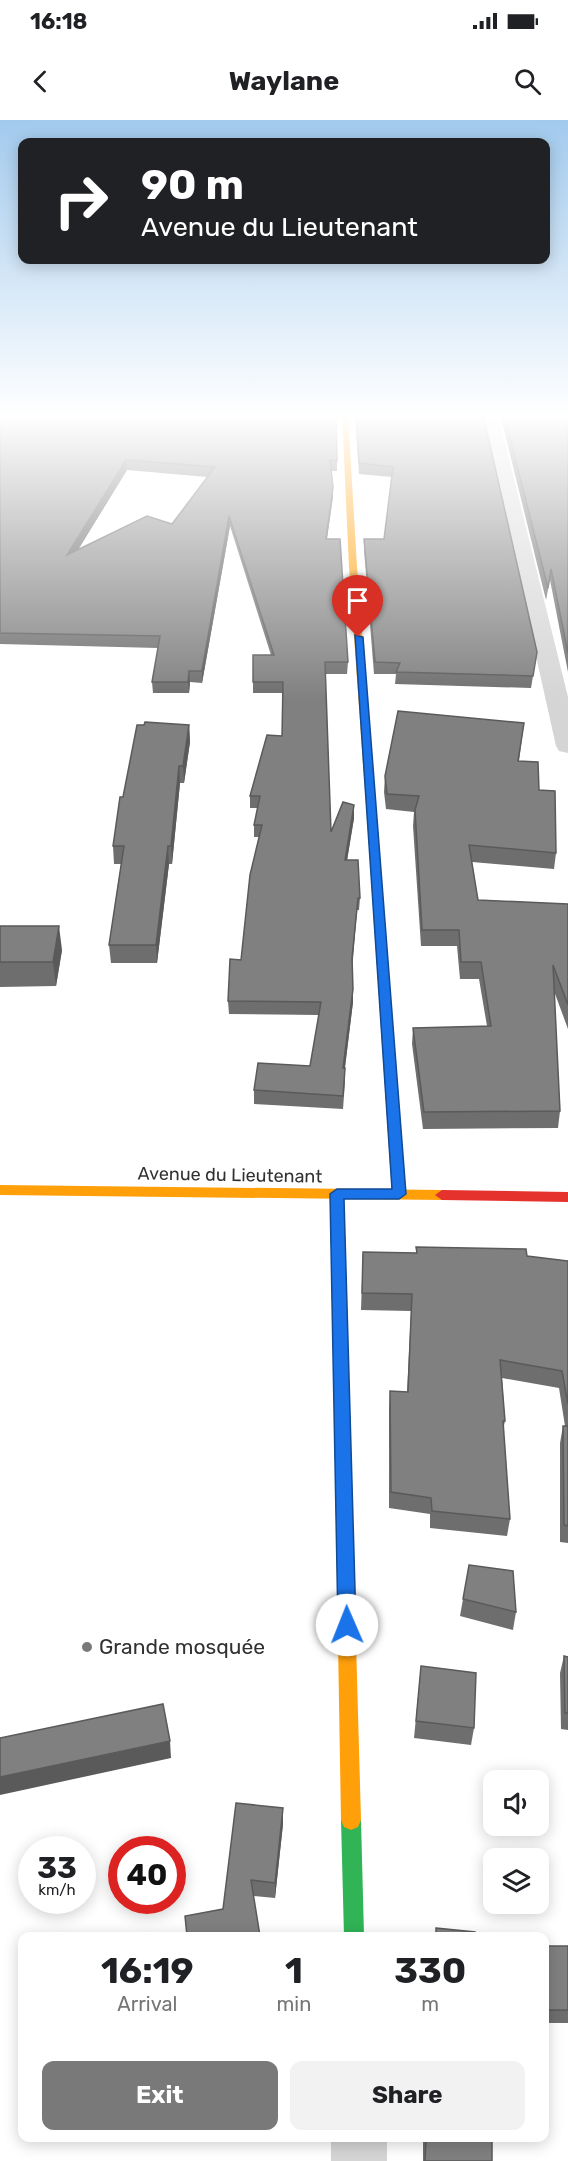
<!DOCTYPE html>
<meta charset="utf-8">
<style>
body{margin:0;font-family:Rubik,sans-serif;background:#f2f2f2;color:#202124;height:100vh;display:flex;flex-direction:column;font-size:22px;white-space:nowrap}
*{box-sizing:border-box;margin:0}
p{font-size:20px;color:#757577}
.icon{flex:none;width:33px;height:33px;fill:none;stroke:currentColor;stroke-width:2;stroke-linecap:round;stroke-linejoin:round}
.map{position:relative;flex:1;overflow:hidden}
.side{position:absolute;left:18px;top:1812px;width:531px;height:210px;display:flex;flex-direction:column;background:#fff;border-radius:12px;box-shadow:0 3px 15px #0003}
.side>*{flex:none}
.hud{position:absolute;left:18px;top:18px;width:532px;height:126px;border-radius:12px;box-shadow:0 3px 15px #0003;background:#202124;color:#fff;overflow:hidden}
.controls{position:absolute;left:483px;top:1650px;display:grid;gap:12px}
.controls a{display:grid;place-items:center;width:66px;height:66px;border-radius:12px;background:#fff;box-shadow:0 3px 15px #0003;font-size:30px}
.speed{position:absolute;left:18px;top:1716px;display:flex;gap:12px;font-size:30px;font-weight:700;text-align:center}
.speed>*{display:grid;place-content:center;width:78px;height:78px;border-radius:50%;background:#fff;box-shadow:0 3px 15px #0003;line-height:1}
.speed small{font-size:15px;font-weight:400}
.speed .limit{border:9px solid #d22;background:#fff;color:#111}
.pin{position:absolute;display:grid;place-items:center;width:51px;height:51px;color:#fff;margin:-62px -26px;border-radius:50% 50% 50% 0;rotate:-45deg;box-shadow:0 0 6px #0007}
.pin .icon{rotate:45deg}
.me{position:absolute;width:66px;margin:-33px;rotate:359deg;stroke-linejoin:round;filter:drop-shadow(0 0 4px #0008)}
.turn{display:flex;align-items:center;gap:21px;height:126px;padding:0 24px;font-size:27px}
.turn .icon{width:78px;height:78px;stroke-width:2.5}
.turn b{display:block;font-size:42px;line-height:51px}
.eta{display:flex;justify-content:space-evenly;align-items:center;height:102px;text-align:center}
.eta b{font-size:36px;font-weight:700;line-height:42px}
.action{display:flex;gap:12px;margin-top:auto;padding:12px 24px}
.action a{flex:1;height:69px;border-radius:12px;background:#797979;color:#fff;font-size:24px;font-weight:700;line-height:69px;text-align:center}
.action a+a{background:#f2f2f2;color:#202124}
.status{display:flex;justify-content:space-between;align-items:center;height:42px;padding:0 30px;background:#fff;direction:ltr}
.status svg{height:16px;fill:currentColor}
header{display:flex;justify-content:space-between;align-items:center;height:78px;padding:0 24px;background:#fff;font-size:27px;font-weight:700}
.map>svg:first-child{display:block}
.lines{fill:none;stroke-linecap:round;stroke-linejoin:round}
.street{fill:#d5d5d5;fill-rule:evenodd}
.fast{fill:#30b455;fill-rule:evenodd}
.slow{fill:#ff9f0a;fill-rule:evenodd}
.jam{fill:#e5322d;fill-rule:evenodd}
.wall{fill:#6e6e6e;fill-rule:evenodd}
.shaded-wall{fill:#5a5a5a}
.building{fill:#808080;stroke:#5a5a5a;stroke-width:1.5;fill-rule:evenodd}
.route{fill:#1a73e8;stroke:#114b97;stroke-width:1.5}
.poi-dot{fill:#797979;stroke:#fff;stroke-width:2}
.labels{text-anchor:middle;stroke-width:6;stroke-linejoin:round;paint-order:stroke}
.street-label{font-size:18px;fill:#313131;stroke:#fff}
.near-poi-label{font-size:21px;fill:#313131;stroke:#fff;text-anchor:start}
</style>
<div class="status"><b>16:18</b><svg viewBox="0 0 49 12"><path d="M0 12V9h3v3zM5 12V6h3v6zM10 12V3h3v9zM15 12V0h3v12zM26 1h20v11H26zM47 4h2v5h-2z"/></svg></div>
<header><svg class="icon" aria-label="back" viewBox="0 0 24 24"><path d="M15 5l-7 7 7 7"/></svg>Waylane<svg class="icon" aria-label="search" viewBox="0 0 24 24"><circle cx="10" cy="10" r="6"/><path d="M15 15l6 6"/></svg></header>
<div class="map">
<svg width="568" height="2041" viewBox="0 0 568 2041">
<rect width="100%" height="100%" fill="#fff"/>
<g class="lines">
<g class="street">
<path d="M482,294h16l70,283v56l-9,-2 -3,-5z"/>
<rect x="331" y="2018" width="56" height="23"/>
</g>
<g class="fast">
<path d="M337,1069l7,5 7,270 -2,5 -6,2 -6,-2 -2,-5 -5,-270z"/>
<path d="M351,1690l7,3 3,7 3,116h-20l-3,-116 3,-7z"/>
</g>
<g class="slow">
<path d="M342,294h6l9,153 23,294 -5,3 -5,-3 -21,-294z"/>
<path d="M0,1065l442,5 7,5 -7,5 -442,-5z"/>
<path d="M343,1337l6,2 2,5 10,356 -3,7 -7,3 -7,-3 -3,-7 -6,-356 2,-5z"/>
</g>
<g class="jam">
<path d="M375,738l5,3 26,333 -7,5 -7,-5 -22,-333z"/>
<path d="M442,1070l126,2v10l-126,-2 -7,-5z"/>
</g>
</g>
<g class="wall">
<path d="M0,294l337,47v10h-6l2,26 -6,42 21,123 -1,12h-22l6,158 23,-27v13l-7,42 13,38 -1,12h-2l-5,53 1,39 -8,66v14l-2,27 -89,-5v-14l56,-24 9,-51 -90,-1 -1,-13 13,-41 18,-123h-5v-12l4,-17h-8v-12l32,-60v-43h-29v-38h18l-41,-129 -28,157 -12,-1 -1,11h-36l-1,-11 6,-34 -158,-4zM127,350l80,7 -35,47 -94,26z"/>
<path d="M355,294h128l54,238 -6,36 -136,-4 1,-10h-22l-10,-124v-11h20l8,-62 -33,-3z"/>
<path d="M500,294h68v258l-18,-92 -4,20z"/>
<path d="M524,603l-5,38 20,29 17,63 -2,16 -82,-7 6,38 90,4v125l-14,-38 6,120 -2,17 -135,1 -11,-85 1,-16 74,-2 -8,-47h-19l-3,-33h-36l-8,-120 1,-14 -28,-3 -2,-17 1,-16z"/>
<path d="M189,605l1,17 -6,41h-4l-8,81h-3l-12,99h-46l-2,-18 12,-81h-7l-1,-18 10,-49z"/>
<path d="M0,806l62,24 -6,36 -56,1z"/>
<path d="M416,1127l111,9 41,5v282l-8,-1v-99l3,-17h2l-6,-38 -57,-10 3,43 -2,9 7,89 -3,17 -77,-8v-14l-41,-6v-100l1,-17 17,1 4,-81 -50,-1 2,-58 53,1z"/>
<path d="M463,1479l53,13 -3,18 -53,-14z"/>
<path d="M564,1536l4,1v73l-7,-1 -1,-56z"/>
<path d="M421,1546l53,62 -3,17 -57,-7z"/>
<path d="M283,1704l-8,74 -21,-2 -31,13z"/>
<rect x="544" y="1826" width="24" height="77"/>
<path d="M152,2018h123v3l-122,1z"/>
<rect x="423" y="2018" width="69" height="23"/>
</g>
<g class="shaded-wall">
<path d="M126,340l1,10 -59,96 -1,-11z"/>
<path d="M333,367v10l-8,53 1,-11z"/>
<path d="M229,396l1,10 -28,157v-12z"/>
<path d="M189,551l1,11 -1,11 -1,-11z"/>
<path d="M189,605l1,17 -6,41 -1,-17z"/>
<path d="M179,646l1,17 -8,81 -1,-18z"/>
<path d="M354,685v13l-9,55v-13z"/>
<path d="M168,726l1,18 -12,99 -1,-18z"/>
<path d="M358,778l-1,12 -5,61v-13z"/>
<path d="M59,806l3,24 -6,36 -3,-24z"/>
<path d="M353,869v13l-10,80v-14z"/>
<path d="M170,1621l1,17 -171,37v-18z"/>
<path d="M283,1688v16l-8,74v-15z"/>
</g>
<g class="building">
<path d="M0,294h336l1,47 -7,-1 3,27 -7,52h14l8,123h-23l6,170 12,-30 11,3 -9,55h13l2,38h-2l-6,60 1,31 -10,79h2l-2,28 -89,-6 4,-27 52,3 11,-64 -93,-1 2,-42 11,1 9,-85 12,-50h-8l6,-29h-10l17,-61 15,1 1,-54h-30v-27h21l-45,-139 -27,155h-13l-1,11h-36l8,-46 -160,-3zM126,340l89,7 -43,57 -25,-8 -80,39z"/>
<path d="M356,294h127l54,238 -4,24 -137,-4 4,-9 -25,-1 -11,-123h20l9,-72 -34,-4z"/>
<path d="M504,294h64v239l-17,-84 -3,19z"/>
<path d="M398,591l126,12 -6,38 20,1 1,28 16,1 1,62 -87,-8 9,55 90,4v101l-15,-40 7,146 -136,1 -11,-84 78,-2 -10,-64h-20l-2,-32h-37l-7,-120 4,-14 -32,-2 -2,-18z"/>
<path d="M145,602l44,3 -6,41h-4l-8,80h-3l-12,99h-47l15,-99h-11l7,-49h3l14,-72h7z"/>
<path d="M0,806h59l-6,36h-53z"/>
<path d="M416,1127l110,2 1,7 41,5v143l-6,-33 -62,-11 5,61h-2l7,98 -78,-8 -1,-13 -40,-6 -1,-101 18,1 4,-98 -50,-1 1,-41 54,1z"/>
<path d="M563,1306h5v100l-4,-1z"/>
<path d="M469,1445l44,6 3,41 -53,-13z"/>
<path d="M564,1536l4,1v56h-3z"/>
<path d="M421,1546l55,7 -2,55 -58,-7z"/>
<path d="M163,1584l7,37 -170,36v-39z"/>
<path d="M236,1683l47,5 -8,75 -24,-3 9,56h-73l-2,-20 38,-7z"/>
<path d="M436,1808l39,4v4h-39z"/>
<rect x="544" y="1826" width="24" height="64"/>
<path d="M426,2018h66v23h-67z"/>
</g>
<linearGradient id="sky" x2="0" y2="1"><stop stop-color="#a2caed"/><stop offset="0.51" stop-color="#fff"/><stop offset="1" stop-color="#fff" stop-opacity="0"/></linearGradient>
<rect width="568" height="580" fill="url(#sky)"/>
<path class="route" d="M355,515l8,2 43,557 -7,5h-55l12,426 -3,6 -6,2 -7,-2 -2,-6 -8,-431 7,-5h55z"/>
<circle class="poi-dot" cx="87" cy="1527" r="6"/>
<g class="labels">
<g class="street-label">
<text transform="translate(230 1055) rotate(1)" y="6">Avenue du Lieutenant</text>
</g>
<g class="near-poi-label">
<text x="99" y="1534">Grande mosquée</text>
</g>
</g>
</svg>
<div class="controls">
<a><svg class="icon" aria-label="sound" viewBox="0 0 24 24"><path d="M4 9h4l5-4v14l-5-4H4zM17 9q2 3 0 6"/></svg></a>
<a><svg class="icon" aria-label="layers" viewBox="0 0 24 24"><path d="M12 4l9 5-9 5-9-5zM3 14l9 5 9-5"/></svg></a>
</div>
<div class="speed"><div>33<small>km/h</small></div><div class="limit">40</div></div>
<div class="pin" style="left:358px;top:517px;background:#d93025"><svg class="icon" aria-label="arrive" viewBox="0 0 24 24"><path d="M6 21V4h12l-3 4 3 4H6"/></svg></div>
<svg class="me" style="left:347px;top:1505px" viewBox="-20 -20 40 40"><circle r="19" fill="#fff"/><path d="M0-13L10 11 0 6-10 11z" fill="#1a73e8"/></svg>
<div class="hud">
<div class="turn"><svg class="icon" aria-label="right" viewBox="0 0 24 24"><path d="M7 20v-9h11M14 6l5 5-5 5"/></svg><div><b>90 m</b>Avenue du Lieutenant</div></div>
</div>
<section class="side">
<div class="eta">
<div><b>16:19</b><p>Arrival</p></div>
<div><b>1</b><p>min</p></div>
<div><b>330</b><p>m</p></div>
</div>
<div class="action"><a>Exit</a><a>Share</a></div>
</section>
</div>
